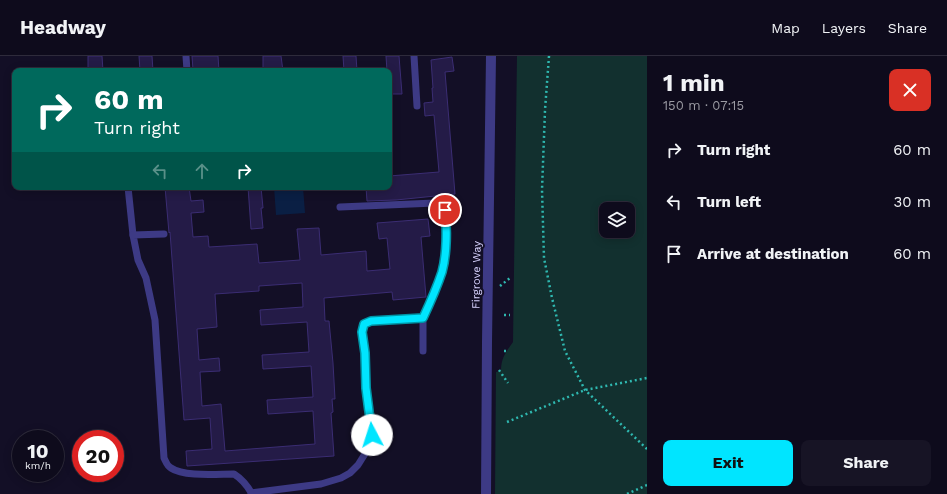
<!DOCTYPE html>
<meta charset="utf-8">
<style>
body{margin:0;font-family:"Work Sans",sans-serif;background:#171425;color:#f1f3f6;height:100vh;display:flex;flex-direction:column;font-size:15px;white-space:nowrap}
*{box-sizing:border-box;margin:0}
p{font-size:13px;color:#9b9ba3}
.icon{flex:none;width:22px;height:22px;fill:none;stroke:currentColor;stroke-width:2;stroke-linecap:round;stroke-linejoin:round}
.map{position:relative;flex:1;overflow:hidden}
.side{display:flex;flex-direction:column;background:#0e0b1c;width:300px}
.side>*{flex:none}
.guide{position:absolute;left:12px;top:12px;width:380px;height:122px;border-radius:8px;box-shadow:0 2px 10px #0003,0 0 0 1px #2e2b3b;background:#00695c;color:#fff;overflow:hidden}
.tools{position:absolute;left:599px;top:146px;display:grid;gap:8px}
.tools a{display:grid;place-items:center;width:36px;height:36px;border-radius:8px;background:#0e0b1c;box-shadow:0 2px 10px #0003,0 0 0 1px #2e2b3b;font-size:20px}
.speed{position:absolute;left:12px;top:374px;display:flex;gap:8px;font-size:20px;font-weight:700;text-align:center}
.speed>*{display:grid;place-content:center;width:52px;height:52px;border-radius:50%;background:#0e0b1c;box-shadow:0 2px 10px #0003,0 0 0 1px #2e2b3b;line-height:1}
.speed small{font-size:10px;font-weight:400}
.speed .limit{border:6px solid #d22;background:#fff;color:#111}
.pin{position:absolute;display:grid;place-items:center;width:34px;height:34px;color:#fff;margin:-17px;border:2px solid #fff;border-radius:50%;box-shadow:0 1px 4px #0007}
.me{position:absolute;width:44px;margin:-22px;rotate:355deg;stroke-linejoin:round;filter:drop-shadow(0 0 3px #0008)}
.turn{display:flex;align-items:center;gap:14px;height:84px;padding:0 16px;font-size:18px}
.turn .icon{width:52px;height:52px;stroke-width:2.5}
.turn b{display:block;font-size:28px;line-height:34px}
.lanes{display:flex;align-items:center;height:38px;padding:0 16px;background:#0003;justify-content:center;gap:20px;direction:ltr}
.lanes .off{opacity:.35}
.round{display:grid;place-items:center;flex:none;width:42px;height:42px;border-radius:8px;background:#171425}
.overview{display:flex;align-items:center;justify-content:space-between;height:68px;padding:0 16px}
h1{font-size:24px;font-weight:700;line-height:30px}
.primary-button{display:flex;gap:8px;margin-top:auto;padding:8px 16px}
.primary-button a{flex:1;height:46px;border-radius:8px;background:#00e5ff;color:#111;font-size:16px;font-weight:700;line-height:46px;text-align:center}
.primary-button a+a{background:#171425;color:#f1f3f6}
ul{padding:0;list-style:none}
li{display:flex;align-items:center;gap:12px;height:52px;padding:0 16px}
li div{flex:1}
li b{display:block;font-size:15px}
li em{font-style:normal}
header{display:flex;align-items:center;gap:24px;box-sizing:border-box;height:56px;padding:0 20px;background:#0e0b1c;border-bottom:1px solid #2e2b3b}
header strong{font-size:19px}
nav{display:flex;gap:22px;margin-inline-start:auto;font-size:14px}
main{display:flex;flex:1;min-height:0}
.map>svg:first-child{display:block}
.green{fill:#12302f;fill-rule:evenodd}
.water{fill:#0a1f44}
.building{fill:#241b47;stroke:#3b2d73;fill-rule:evenodd}
.lines{fill:none;stroke-linecap:round;stroke-linejoin:round}
.path{stroke:#2fb8b0;stroke-width:2.5;stroke-dasharray:2 3;stroke-linecap:butt}
.service{stroke:#3d3a85;stroke-width:7}
.tertiary{stroke:#3d3a85;stroke-width:10}
.route-casing{stroke:#0095a6;stroke-width:10}
.route{stroke:#00e5ff;stroke-width:7}
.labels{text-anchor:middle;stroke-width:4;stroke-linejoin:round;paint-order:stroke}
.street-label{font-size:11px;fill:#d9d4ff;stroke:#130f26}
</style>
<header>
<strong>Headway</strong>
<nav><a>Map</a><a>Layers</a><a>Share</a></nav>
</header>
<main>
<div class="map">
<svg width="647" height="438" viewBox="0 0 647 438">
<rect width="100%" height="100%" fill="#130f26"/>
<path class="green" d="M517,0h130v438h-152l1,-122 5,-1c0,-13 5,-19 12,-29zM606,153h22v22h-22z"/>
<path class="water" d="M274,131h29l2,26 -29,2z"/>
<g class="building">
<path d="M88,0h14l1,15h-15z"/>
<path d="M139,0h13l1,15h-13z"/>
<path d="M192,0h26l1,15 -26,-1z"/>
<path d="M263,0h18l2,15h-20z"/>
<path d="M343,0h13l1,15h-13z"/>
<path d="M386,0h13l3,38h-13v-23h-2z"/>
<path d="M452,1l2,14 -9,1 10,122 -59,6 -29,1 -1,-14h23v-11l50,-4 -5,-57 -9,1 -1,-13 9,-1 -1,-14h1l-2,-28z"/>
<path d="M165,131h24l2,14 12,-1 1,12 -13,1 2,24 15,-1 1,11 48,-3 2,19 41,-3 -3,-31 22,-1 2,27 45,-4 1,20 23,-2 -3,-31 -8,1 -2,-16 51,-4 2,17 -9,1 5,60 -33,3 -1,-8 -68,6 1,23h4l4,42 2,36h-3l1,13 -2,1 3,43 -147,10 -1,-15 26,-2 -2,-31 -26,2 -14,-188 -1,1zM302,227l1,24 -43,3 1,15 46,-3 2,30 -47,3 1,14 48,-3 2,31 -46,3 1,14 45,-3 2,33 -90,7 -4,-47 -19,2 -2,-34 20,-1 -1,-13 -20,2 -2,-31 20,-2 -2,-33 44,-3v-5z"/>
<path d="M248,131h13l2,21h-2l2,20 -12,1z"/>
</g>
<g class="lines">
<g class="path">
<path d="M549,0l-4,54 -3,80 2,68 8,40 13,53 20,39 62,59"/>
<path d="M500,230l10,-8"/>
<path d="M504,259h6"/>
<path d="M504,295h5"/>
<path d="M499,314l9,13"/>
<path d="M507,366l78,-32 62,-12"/>
<path d="M627,438l20,-9"/>
</g>
<g class="service">
<path d="M186,0l1,15"/>
<path d="M414,0l3,50"/>
<path d="M128,131l5,48"/>
<path d="M340,151l95,-4 6,3 4,4 1,10 -1,30 -3,20 -8,23 -11,25"/>
<path d="M164,178l-31,1 5,25 8,18 9,42 9,138c2,4 3,8 7,10 13,9 46,6 63,6 8,5 13,11 18,20"/>
<path d="M251,437l70,-9 20,-6 9,-5 8,-8 5,-8 7,-11 2,-11 -6,-47 -1,-35 -3,-22 2,-7 7,-3 52,-3v33"/>
</g>
<path class="tertiary" d="M486,438l1,-152 4,-286"/>
</g>
<g class="lines">
<defs>
<path id="route" d="M372,379l-6,-47 -1,-35 -3,-21 2,-8 7,-3 52,-3c7,-15 14,-31 19,-46 5,-18 5,-44 3,-62"/>
</defs>
<use href="#route" class="route-casing"/>
<use href="#route" class="route"/>
</g>
<g class="labels">
<g class="street-label">
<text transform="translate(476 219) rotate(-89)" y="4">Firgrove Way</text>
</g>
</g>
</svg>
<div class="tools">
<a><svg class="icon" aria-label="layers" viewBox="0 0 24 24"><path d="M12 4l9 5-9 5-9-5zM3 14l9 5 9-5"/></svg></a>
</div>
<div class="speed"><div>10<small>km/h</small></div><div class="limit">20</div></div>
<div class="pin" style="left:445px;top:154px;background:#d93025"><svg class="icon" aria-label="arrive" viewBox="0 0 24 24"><path d="M6 21V4h12l-3 4 3 4H6"/></svg></div>
<svg class="me" style="left:372px;top:379px" viewBox="-20 -20 40 40"><circle r="19" fill="#fff"/><path d="M0-13L10 11 0 6-10 11z" fill="#00e5ff"/></svg>
<div class="guide">
<div class="turn"><svg class="icon" aria-label="right" viewBox="0 0 24 24"><path d="M7 20v-9h11M14 6l5 5-5 5"/></svg><div><b>60 m</b>Turn right</div></div>
<div class="lanes"><svg class="icon off" aria-label="left" viewBox="0 0 24 24"><path d="M17 20v-9H6M10 6l-5 5 5 5"/></svg><svg class="icon off" aria-label="ahead" viewBox="0 0 24 24"><path d="M12 20V5M6 11l6-6 6 6"/></svg><svg class="icon" aria-label="right" viewBox="0 0 24 24"><path d="M7 20v-9h11M14 6l5 5-5 5"/></svg></div>
</div>
</div>
<section class="side">
<div class="overview"><div><h1>1 min</h1><p>150 m · 07:15</p></div><a class="round" style="background:#d93025;color:#fff"><svg class="icon" aria-label="close" viewBox="0 0 24 24"><path d="M6 6l12 12M18 6L6 18"/></svg></a></div>
<ul>
<li><svg class="icon" aria-label="right" viewBox="0 0 24 24"><path d="M7 20v-9h11M14 6l5 5-5 5"/></svg><div><b>Turn right</b></div><em>60 m</em></li>
<li><svg class="icon" aria-label="left" viewBox="0 0 24 24"><path d="M17 20v-9H6M10 6l-5 5 5 5"/></svg><div><b>Turn left</b></div><em>30 m</em></li>
<li><svg class="icon" aria-label="arrive" viewBox="0 0 24 24"><path d="M6 21V4h12l-3 4 3 4H6"/></svg><div><b>Arrive at destination</b></div><em>60 m</em></li>
</ul>
<div class="primary-button"><a>Exit</a><a>Share</a></div>
</section>
</main>
